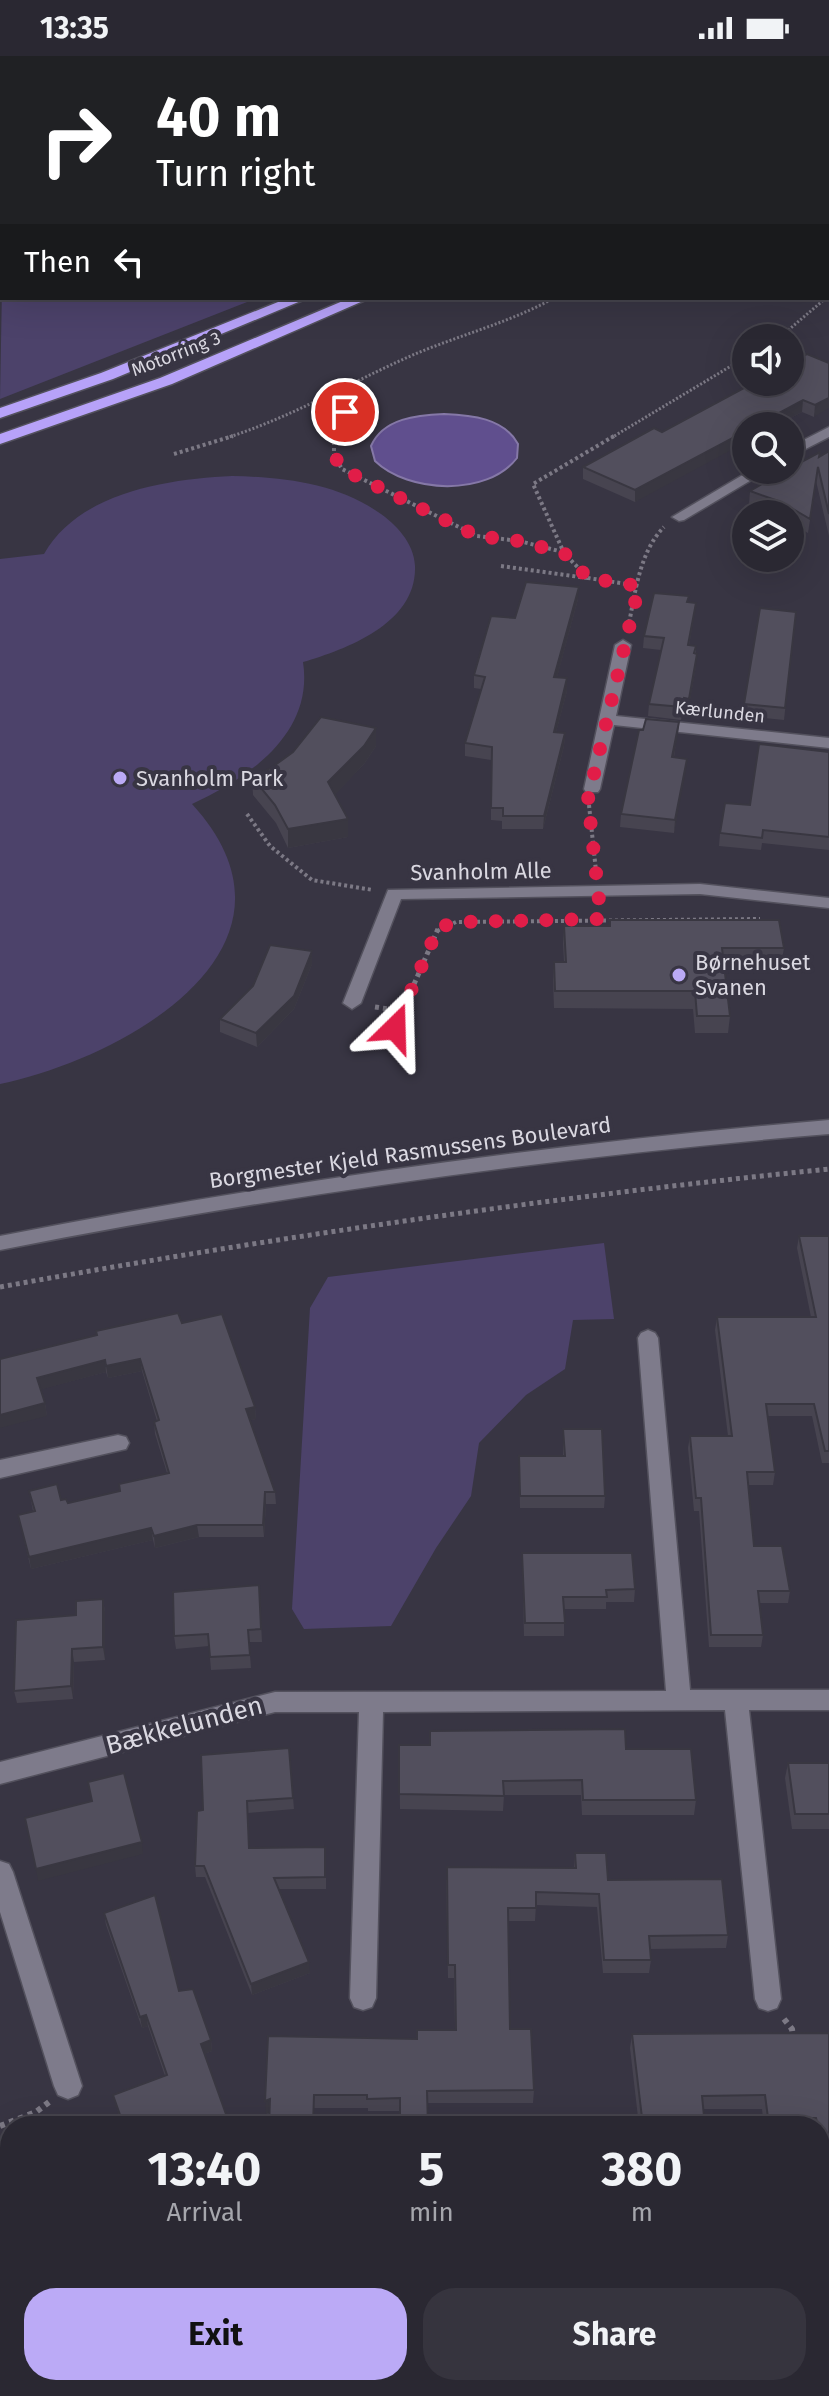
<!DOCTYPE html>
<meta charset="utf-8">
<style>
body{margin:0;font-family:"Fira Sans",sans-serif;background:#36343e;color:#f1f3f6;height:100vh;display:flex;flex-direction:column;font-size:30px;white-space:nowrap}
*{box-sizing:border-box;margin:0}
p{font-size:26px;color:#a5a6ac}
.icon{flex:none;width:44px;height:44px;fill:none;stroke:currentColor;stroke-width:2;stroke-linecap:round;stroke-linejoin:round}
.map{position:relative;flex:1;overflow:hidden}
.details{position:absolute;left:0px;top:2060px;width:830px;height:280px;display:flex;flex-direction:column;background:#2a2832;border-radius:32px 32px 0 0;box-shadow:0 8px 32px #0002,0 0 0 2px #46444d}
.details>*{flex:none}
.banner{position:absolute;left:0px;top:0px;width:830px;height:244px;box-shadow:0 8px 32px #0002,0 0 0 2px #46444d;background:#202124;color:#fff;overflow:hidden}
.controls{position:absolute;left:732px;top:268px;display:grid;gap:16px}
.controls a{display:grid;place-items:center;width:72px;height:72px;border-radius:50%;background:#2a2832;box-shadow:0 8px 32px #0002,0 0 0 2px #46444d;font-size:40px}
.pin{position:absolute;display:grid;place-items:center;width:68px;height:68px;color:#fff;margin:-34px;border:4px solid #fff;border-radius:50%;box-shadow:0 2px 8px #0007}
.me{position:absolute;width:88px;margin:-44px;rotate:22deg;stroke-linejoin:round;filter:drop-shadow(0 0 6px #0008)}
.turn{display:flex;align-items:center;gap:28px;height:168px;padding:0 24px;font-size:36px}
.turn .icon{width:104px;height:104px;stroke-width:2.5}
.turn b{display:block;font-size:56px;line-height:68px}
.then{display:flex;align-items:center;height:76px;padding:0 24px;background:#0003;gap:16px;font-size:30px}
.eta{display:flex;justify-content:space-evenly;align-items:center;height:136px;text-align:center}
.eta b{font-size:48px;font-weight:700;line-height:56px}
.action{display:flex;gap:16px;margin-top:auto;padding:16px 24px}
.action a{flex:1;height:92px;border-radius:32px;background:#bbaaf6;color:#111;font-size:32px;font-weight:700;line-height:92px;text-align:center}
.action a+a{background:#36343e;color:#f1f3f6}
.status{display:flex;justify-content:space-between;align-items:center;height:56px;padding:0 40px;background:#2a2832;direction:ltr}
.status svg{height:22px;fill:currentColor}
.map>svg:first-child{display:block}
.green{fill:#4c426a}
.water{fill:#604f8e;stroke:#8578a7;stroke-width:2}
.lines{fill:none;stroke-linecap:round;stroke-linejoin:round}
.minor-casing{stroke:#53515d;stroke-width:3}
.tertiary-casing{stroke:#53515d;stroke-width:3}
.motorway-casing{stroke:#53515d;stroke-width:3}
.path-far3{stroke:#7c7985;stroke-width:3;stroke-dasharray:2 2;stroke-linecap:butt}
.path-far2{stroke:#7c7985;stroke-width:4;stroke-dasharray:3 3;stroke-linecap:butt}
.path-far1{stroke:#7c7985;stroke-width:5;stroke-dasharray:4 4;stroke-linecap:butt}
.path{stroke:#7c7985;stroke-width:6;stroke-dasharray:5 5;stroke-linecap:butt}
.minor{fill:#7e7b8b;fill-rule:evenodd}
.tertiary{fill:#7e7b8b;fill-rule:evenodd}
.motorway{fill:#b7a2f9;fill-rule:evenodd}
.wall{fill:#474450}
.shaded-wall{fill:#393741}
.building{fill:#524f5d;stroke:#393741;stroke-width:2}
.route{stroke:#e11d48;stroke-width:14;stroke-dasharray:0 25.2}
.poi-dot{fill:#bbaaf6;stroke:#383543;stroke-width:3}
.labels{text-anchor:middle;stroke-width:8;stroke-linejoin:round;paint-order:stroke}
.far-street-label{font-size:18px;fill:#dad8e1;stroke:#383543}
.poi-label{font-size:22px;fill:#dad8e1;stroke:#383543;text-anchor:start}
.street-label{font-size:22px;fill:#dad8e1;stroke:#383543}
.near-street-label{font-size:26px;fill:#dad8e1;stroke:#383543}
</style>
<div class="status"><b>13:35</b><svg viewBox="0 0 49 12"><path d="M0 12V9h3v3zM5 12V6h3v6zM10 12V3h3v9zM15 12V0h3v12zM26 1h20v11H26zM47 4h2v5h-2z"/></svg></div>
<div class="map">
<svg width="829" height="2340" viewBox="0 0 829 2340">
<rect width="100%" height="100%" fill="#383543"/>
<g class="green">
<path d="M373,0h350l-355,2z"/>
<path d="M2,232v10h255l-257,101z"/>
<path d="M232,420c50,1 104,7 146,36 18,12 36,31 37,54 2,57 -68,83 -112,96 11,71 -54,116 -111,142 131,143 -67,254 -192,280v-525l44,-5c35,-62 124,-75 188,-78z"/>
<path d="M604,1187l10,76 -41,1 -8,49 -39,26 -47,48 -8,53 -35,52 -45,78 -87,3 -12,-20 18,-301 18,-31z"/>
</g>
<path class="water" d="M444,358c27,1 60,4 74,30l-1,14c-30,39 -109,35 -142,3l-4,-15c12,-28 47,-31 73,-32z"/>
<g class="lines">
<defs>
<g id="minor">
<path d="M829,371v10l-39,20v-10z"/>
<path d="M751,414h17l-84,50 -5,1 -7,-4z"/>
<path d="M623,584l8,5 -15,71 213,22v10l-215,-23 -14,64 -2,3h-12l-2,-3 31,-144z"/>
<path d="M700,828l129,14v10l-129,-14 -299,5 -40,104 -9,6 -9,-6 45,-113z"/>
<path d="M648,1274l7,3 3,5 32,352h139v20h-80l32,289 -4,9 -9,3 -9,-3 -4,-9 -30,-289 -342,2 -7,286 -4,9 -9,3 -9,-3 -4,-9 9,-286h-84l-275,72v-22l275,-70 391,-1 -28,-353 3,-5z"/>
<path d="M118,1379l8,2 3,6 -3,6 -126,29v-18z"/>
<path d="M0,1805l9,3 4,8 69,214 -4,9 -10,4 -10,-4 -4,-9 -54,-174z"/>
<path d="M820,2323l4,17h-30l-1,-10h27z"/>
</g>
<path id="tertiary" d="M829,1064v14c-279,23 -554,62 -829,116v-14c275,-54 550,-92 829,-116z"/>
<g id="motorway">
<rect x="0" y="101" width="2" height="8"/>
<path d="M0,150h2l-2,9z"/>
<path d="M288,242h20l-195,81 -113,39v-10l101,-35z"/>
<path d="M350,242h20l-198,86 -172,60v-10l160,-56z"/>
</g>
</defs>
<use href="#minor" class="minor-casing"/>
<use href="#tertiary" class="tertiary-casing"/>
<use href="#motorway" class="motorway-casing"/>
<g class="path-far3">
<path d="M779,282l47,-40"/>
<path d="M226,382c63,-20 120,-53 180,-80 49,-22 101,-34 148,-60"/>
<path d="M334,382l25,-46 2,-12"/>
<path d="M611,382l135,-81"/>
</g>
<g class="path-far2">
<path d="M334,380v19l8,14 135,67 42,5 44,11"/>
<path d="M614,380l-81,48 31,69 24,25 51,8"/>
<path d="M174,398l59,-18"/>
<path d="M501,510l86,12"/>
<path d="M628,572c7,-33 11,-76 36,-101"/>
<path d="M589,749l7,66"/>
<path d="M247,758l23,32 42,34 61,10"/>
<path d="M437,875l19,-9 304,-3"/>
</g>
<g class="path-far1">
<path d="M375,951l27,4"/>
<path d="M395,972l43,-99"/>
<path d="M0,1231c275,-50 551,-90 829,-118"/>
</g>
<g class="path">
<path d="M784,1963l8,10 1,9"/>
<path d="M0,2070l36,-14 13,-10"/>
<path d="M820,2238l4,39 -4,4"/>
</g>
<use href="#minor" class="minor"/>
<use href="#tertiary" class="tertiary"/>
<use href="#motorway" class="motorway"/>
</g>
<g class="wall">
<path d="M829,307l-15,54 -12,-5 -27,14h-29l-111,76 -52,-23v-12l79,-35z"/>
<path d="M829,395v85l-13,-55 -8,52 -18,-10v-9h-18l-23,-9 1,-14z"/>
<path d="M578,543l-21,78 10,14 -11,41 9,1 -1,13 -21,83h-41v-8l-11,-1v-60l-26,-4v-13l16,-54 -7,-1v-13l41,-57z"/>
<path d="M688,546l8,1 -7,43h7v20l-8,45h-5l-2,9 -33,-4 1,-12 12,-54 -18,-2 1,-12z"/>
<path d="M796,556l-12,108 -41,-4 1,-12z"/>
<path d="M679,666l-5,35 13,2 -13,74 -54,-6 1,-13 22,-84z"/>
<path d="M376,672v18l-12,18 -29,30 13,25v18l-60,11 -12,-25 -23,-28 -1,-18z"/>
<path d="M829,696v98l-67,-7 -1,7 -42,-4 1,-13 30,-28z"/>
<path d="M610,864l174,28 -3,17h-57l6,51 -2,17h-33l-2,-24 -139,-1 -1,-28 1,-18h10l-1,-19 1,-17h45z"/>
<path d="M312,908l-18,45 -37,38 -37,-15v-13z"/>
<path d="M799,1180h30v227h-7l-10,-47h-44l7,56 -2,13h-25l6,61 36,45 -2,12h-29l4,32 -2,12h-52l-10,-136h-5l-6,-63 2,-12h38l-13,-106 2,-13h94l-14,-69z"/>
<path d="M182,1267l73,84 1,12 -6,1 25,72 1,12h-10l-2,33h-65l-44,11 -2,-8 -122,29 -13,-54 15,-4 -4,-20 32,9 7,3 52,-12 -1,-7 48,-11 -12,-39 -1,-12 3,-1 -15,-50 -34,7 -2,-6 -65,17 4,14 2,13 -47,-57z"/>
<path d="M563,1373l42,67 -1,12h-84l-1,-52h44z"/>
<path d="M522,1497l113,36 -1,13h-28v7h-42v27h-40z"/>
<path d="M259,1529l3,57h-13l2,26 -40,2 -2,-24 -33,3 -2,-13z"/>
<path d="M103,1543l2,13v48l-31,2 -1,37 -56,4 -3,-12 62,-76z"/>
<path d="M399,1689l227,4 70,51 -2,15h-112l-1,-20h-77l-1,16 -103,-2z"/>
<path d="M289,1692l5,61 -46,4 1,35 77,10v31h-48l32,84 -58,22 -47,-118h-9l-1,-11z"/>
<path d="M788,1707h41v66h-37l-7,-51z"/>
<path d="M575,1797l33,27 120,55 -2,13 -76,1 1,11 -2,13h-46l-6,-66 -61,-2 -1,16h-27l2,108 24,61 -1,13h-106l-27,8h-32v-3h-54l-48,6 151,-75 38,-9 -1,-52h-6l-2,-98 128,-12z"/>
<path d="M104,1857l75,78 32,49 1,11 -8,3 23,63 1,9h-138l29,-11 -6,-20 52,-19 -17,-50 -6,2 -36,-103z"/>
<path d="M829,1977v148h-9v-55h-56l-2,-17h-59l2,17h-66l-9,-78 2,-14z"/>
<path d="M470,2330h227v1l50,9h-277z"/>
</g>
<g class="shaded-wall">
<path d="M829,342v10l-15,9 1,-12z"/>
<path d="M803,344l-1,12 -27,14h-20z"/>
<path d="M746,375v11l-111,60v-12z"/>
<path d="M579,531l-1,12 -24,90v-12z"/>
<path d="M697,598l-1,12 -8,45 1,-12z"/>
<path d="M567,622v13l-14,53 1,-12z"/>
<path d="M679,666l-1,13 -7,35 1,-13z"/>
<path d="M376,672v18l-12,18 -35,37 -1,-19z"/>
<path d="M565,677l-1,13 -21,83 1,-13z"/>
<path d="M687,703l-1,12 -12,62 1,-13z"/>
<path d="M348,763v18l-60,11v-19z"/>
<path d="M312,895v13l-18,45 -37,38 -1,-14z"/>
<path d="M140,1303l2,12 -34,7 -2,-12z"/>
<path d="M105,1304l1,12 -67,18 -2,-12z"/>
<path d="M45,1347l2,13 -47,12v-13z"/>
<path d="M255,1351l1,12 -9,2 -1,-12z"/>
<path d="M265,1436l1,12 -2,33 -1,-12z"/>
<path d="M197,1469l2,12 -44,11 -1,-12z"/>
<path d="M151,1472l2,12 -122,29 -2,-12z"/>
<path d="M103,1543l2,13v48l-2,-13z"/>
<path d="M72,1593l2,13 -1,37 -2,-13z"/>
<path d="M142,1786l1,12 -105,27 -2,-12z"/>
<path d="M309,1906l1,11 -58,22 -1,-11z"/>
<path d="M146,1959l2,11 -6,2 -2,-11z"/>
<path d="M211,1984l1,11 -10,4 -1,-11z"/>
<path d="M270,2043l1,13 -5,2 -1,-13z"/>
<path d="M227,2061l1,9h-24z"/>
<path d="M10,2145v12l-10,3v-11z"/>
</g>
<g class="building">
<path d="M807,298l22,9v35l-14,7 -12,-5 -48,26h-9v5l-111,59 -52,-23 71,-39 8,4 93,-50h35v-19z"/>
<path d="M829,395v63l-11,-47 -8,52 -29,-17 -31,-11 36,-21h4v-2l30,-16 -1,5z"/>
<path d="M526,526l53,5 -25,90 13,1 -13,54 11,1 -21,83h-41v-8h-12l1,-61 -27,-4 20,-66 -11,-2 17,-59 24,2z"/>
<path d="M654,537l35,3 -2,6 9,1 -8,42 8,1 -2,7 3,1 -8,45 -5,-1 -2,9 -33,-3 15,-66 -20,-2z"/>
<path d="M760,552l36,4 -11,96 -41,-4z"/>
<path d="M321,661l55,11 -12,18 -36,36 20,37 -60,10 -13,-24 -23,-28 19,-9 22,-16z"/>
<path d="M646,663l33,3 -7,35 15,2 -12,61 -54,-6 18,-84h4z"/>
<path d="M759,688l70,8v85l-66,-7 -1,8 -42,-5 5,-30 25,2z"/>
<path d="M610,864h169l5,28h-62l8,68h-33l-2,-25h-140l-1,-29h12l-2,-36h46z"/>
<path d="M270,889l42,6 -18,45 -38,37 -36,-14 33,-33z"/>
<path d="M799,1180h30v215h-4l-11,-47h-48l9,68h-28l7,74h28l8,45h-32l5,44h-52l-10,-137h-5l-6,-62h42l-15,-119h99z"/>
<path d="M178,1257l4,10 40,-9 33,93 -9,2 29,83h-10l-2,33h-66l-43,11 -3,-8 -122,29 -11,-42 17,-4 -6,-20 28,-7 4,16 5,-1 2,4 52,-12 -1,-7 50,-11 -15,-51 5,-2 -19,-61 -34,7 -1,-6 -68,18 8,25 -45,12v-56l97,-24 -1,-4z"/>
<path d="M563,1373h39l3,67h-85l-1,-40h46z"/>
<path d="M522,1497h110l3,36 -29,1 1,7h-44l2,26h-40z"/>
<path d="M259,1529l2,44 -13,1 2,25 -40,2 -2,-23 -34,2 -1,-44z"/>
<path d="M103,1543v48l-31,2 -1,37 -57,5 2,-71 60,-5v-14z"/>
<path d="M625,1673l1,20h65l5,51h-113l-1,-20 -79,1 1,15 -105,-2v-49h31v-14z"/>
<path d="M289,1692l4,50 -46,3 2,47 76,-1v30l-51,1 35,84 -58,22 -47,-118h-9l2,-55 6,-1 -2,-55z"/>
<path d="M788,1707h41v51h-34z"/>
<path d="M124,1717l18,69 -106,27 -11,-51 67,-17 -4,-19z"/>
<path d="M575,1797h31l2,27 114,-1 6,56 -79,1 2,24h-47l-5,-66 -63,-2v16h-28l2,121h21l3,61 -107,1 1,35h-28v-28l-33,1v-4h-53l-1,31h-44l1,-27 -5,2 3,-65 149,3v-9h39l-1,-65h-7l-1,-98 129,1z"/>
<path d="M155,1839l24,96 14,-2 18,51 -10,4 26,73 -23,9h-114l30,-11 -7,-20 54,-20 -21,-60 -6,2 -36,-104z"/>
<path d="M829,1977v134h-7l-2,-20v-21h-2l-2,-8h-48l-3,-23 -63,1 3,30h-62l-11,-92z"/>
<path d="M64,2064l2,6h-17z"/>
<path d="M7,2080l1,5 2,-1v61l-10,4v-67z"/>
<path d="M5,2248l3,13 2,-1v70h15l3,10h-28v-90z"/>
<rect x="355" y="2330" width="68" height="10"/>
<rect x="471" y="2330" width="71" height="10"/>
<path d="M638,2330l109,2v8h-108z"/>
</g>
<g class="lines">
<path class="route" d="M345,356c-10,22 -18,36 -3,57l135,67 42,5 45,12 24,25 51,8 -51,213 13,120 -145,3 -18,6 -43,100"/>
</g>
<g class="poi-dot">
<circle cx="120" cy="722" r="8"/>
<circle cx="679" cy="919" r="8"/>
</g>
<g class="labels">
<g class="far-street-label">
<text transform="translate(176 298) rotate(-21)" y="6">Motorring 3</text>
<text transform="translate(720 656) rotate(6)" y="6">Kærlunden</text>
</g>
<g class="poi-label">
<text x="136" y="730">Svanholm Park</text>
<text x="695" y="914">Børnehuset<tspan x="695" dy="25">Svanen</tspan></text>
</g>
<g class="street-label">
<text transform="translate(481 815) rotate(-1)" y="8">Svanholm Alle</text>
<text transform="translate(410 1096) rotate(-8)" y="8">Borgmester Kjeld Rasmussens Boulevard</text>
</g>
<g class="near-street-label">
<text transform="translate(184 1669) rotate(-15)" y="9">Bækkelunden</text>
</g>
</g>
</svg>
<div class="controls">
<a><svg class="icon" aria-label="sound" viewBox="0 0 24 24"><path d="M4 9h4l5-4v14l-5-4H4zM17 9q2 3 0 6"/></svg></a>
<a><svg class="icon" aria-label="search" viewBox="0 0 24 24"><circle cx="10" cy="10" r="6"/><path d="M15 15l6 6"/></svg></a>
<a><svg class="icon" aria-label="layers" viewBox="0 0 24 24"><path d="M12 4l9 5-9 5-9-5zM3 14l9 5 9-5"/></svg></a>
</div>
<div class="pin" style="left:345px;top:356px;background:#d93025"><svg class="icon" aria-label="arrive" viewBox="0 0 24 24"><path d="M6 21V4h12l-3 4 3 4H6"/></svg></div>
<svg class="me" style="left:395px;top:972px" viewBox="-20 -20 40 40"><path d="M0-17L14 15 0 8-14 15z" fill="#e11d48" stroke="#fff" stroke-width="4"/></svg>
<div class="banner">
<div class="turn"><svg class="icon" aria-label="right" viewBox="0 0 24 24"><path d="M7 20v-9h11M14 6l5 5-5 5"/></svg><div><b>40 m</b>Turn right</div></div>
<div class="then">Then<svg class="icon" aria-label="left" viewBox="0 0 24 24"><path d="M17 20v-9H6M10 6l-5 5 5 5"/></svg></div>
</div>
<section class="details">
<div class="eta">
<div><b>13:40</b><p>Arrival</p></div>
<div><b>5</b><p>min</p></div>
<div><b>380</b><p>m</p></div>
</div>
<div class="action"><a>Exit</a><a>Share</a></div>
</section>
</div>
